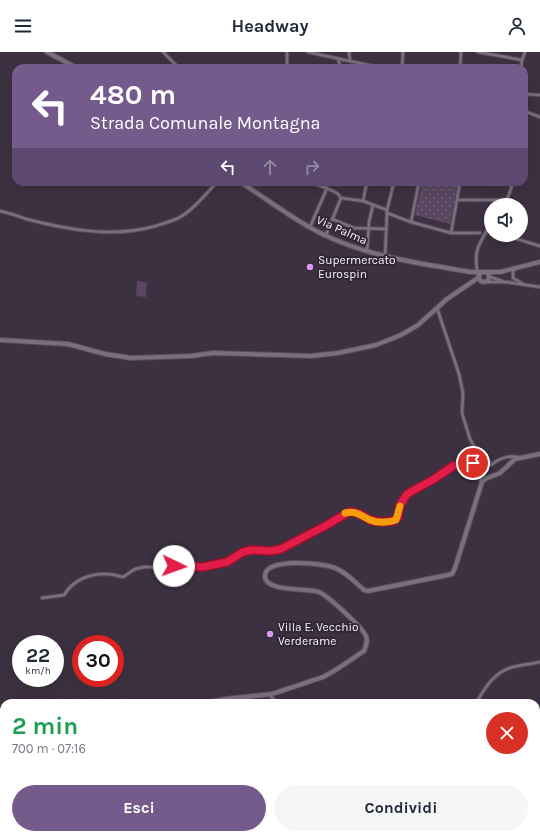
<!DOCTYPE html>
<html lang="it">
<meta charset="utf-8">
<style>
body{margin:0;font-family:Karla,sans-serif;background:#f6f6f7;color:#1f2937;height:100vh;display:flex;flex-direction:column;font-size:15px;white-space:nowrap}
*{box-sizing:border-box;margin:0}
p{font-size:13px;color:#747a83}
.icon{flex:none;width:22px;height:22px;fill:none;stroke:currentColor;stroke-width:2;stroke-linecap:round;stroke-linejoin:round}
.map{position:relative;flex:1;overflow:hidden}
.details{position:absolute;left:0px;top:647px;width:540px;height:140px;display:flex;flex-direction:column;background:#fff;border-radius:12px 12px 0 0;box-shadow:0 4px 16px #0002}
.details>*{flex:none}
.hud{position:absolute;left:12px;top:12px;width:516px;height:122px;border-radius:12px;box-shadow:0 4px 16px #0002;background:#745b8c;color:#fff;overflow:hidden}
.controls{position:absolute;left:484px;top:146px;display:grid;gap:8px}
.controls a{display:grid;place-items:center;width:44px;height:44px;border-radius:50%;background:#fff;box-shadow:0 4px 16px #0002;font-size:20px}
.speed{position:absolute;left:12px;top:583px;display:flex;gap:8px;font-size:20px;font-weight:700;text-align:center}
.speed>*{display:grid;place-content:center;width:52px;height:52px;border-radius:50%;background:#fff;box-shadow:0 4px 16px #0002;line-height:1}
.speed small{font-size:10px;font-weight:400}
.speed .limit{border:6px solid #d22;background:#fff;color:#111}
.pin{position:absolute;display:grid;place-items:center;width:34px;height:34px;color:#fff;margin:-17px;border:2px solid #fff;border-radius:50%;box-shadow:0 1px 4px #0007}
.me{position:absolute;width:44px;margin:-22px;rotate:93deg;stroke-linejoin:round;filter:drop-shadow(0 0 3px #0008)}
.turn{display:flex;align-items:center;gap:14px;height:84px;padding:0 12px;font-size:18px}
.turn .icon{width:52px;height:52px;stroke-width:2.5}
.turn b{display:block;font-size:28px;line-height:34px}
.lanes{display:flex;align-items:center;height:38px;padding:0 12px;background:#0003;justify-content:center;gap:20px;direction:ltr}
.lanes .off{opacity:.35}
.round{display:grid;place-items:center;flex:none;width:42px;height:42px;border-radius:21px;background:#f6f6f7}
.head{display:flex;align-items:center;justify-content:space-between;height:68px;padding:0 12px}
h1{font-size:24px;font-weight:700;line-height:30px;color:#1e9e55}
.button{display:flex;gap:8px;margin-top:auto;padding:8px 12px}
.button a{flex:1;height:46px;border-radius:24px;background:#745b8c;color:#fff;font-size:16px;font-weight:700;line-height:46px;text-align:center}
.button a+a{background:#f6f6f7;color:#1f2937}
header{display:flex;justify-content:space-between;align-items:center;height:52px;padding:0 12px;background:#fff;font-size:18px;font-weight:700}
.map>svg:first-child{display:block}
.park{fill:url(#park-dots)}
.pitch{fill:#5a4661}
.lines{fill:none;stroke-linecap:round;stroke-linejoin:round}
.street-casing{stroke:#564d5a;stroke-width:4.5}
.secondary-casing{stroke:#564d5a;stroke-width:6}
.street{stroke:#7a6e7f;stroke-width:2.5}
.secondary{stroke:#7a6e7f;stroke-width:4}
.route-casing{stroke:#92132f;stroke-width:10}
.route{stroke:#e11d48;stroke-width:7}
.slow{stroke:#f59e0b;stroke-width:7}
.poi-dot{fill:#dc99f4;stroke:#322736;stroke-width:1.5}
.labels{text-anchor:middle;stroke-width:4;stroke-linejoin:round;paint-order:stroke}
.street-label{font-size:12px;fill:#f8f1fa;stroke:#322736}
.poi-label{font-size:12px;fill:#f8f1fa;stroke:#322736;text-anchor:start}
</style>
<header><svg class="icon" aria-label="menu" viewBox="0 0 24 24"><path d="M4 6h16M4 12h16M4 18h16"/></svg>Headway<svg class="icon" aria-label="person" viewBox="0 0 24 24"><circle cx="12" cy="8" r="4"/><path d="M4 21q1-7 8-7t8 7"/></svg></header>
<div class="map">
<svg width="540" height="787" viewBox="0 0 540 787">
<defs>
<pattern id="park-dots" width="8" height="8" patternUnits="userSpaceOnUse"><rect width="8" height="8" fill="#5a4661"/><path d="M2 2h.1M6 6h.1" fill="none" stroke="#726179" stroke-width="1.8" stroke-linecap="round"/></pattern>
</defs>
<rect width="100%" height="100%" fill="#3c3140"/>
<path class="park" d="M422,130h36l-8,42 -35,-9z"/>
<path class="pitch" d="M137,229l10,1 -1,15 -10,-1z"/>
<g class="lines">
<defs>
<g id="street">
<path d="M163,0l16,16"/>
<path d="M308,0l74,16"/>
<path d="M349,0l1,9"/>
<path d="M478,0l44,8"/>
<path d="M338,7l3,9"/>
<path d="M287,16v-16"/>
<path d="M402,16l1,-16"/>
<path d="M460,16l1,-16"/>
<path d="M521,16l1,-8 3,-8"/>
<path d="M524,42l16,1"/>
<path d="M524,59l16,6"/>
<path d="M316,130v2l17,7 5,3 3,4 22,3 24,9v3l24,9 40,11h29"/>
<path d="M457,148h50"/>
<path d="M363,149l4,-19"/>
<path d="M504,153l6,-13 3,-10"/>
<path d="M387,158l7,-28"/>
<path d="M0,159c9,2 18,5 26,8 43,11 87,19 130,7 8,-3 18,-5 26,-10 13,-8 24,-22 35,-34"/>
<path d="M332,167l22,9 32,1"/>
<path d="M411,170l8,-40"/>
<path d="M310,175l17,-39"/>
<path d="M451,181l9,-51"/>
<path d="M326,183l15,-37"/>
<path d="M504,183l36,11"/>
<path d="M367,200l2,-30 4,-17"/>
<path d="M385,204l2,-43"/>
<path d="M515,217l-2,2v7l10,6"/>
<path d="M478,224c-5,-25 0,-31 13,-52"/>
<path d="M490,225l12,4"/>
<path d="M484,230h23l33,5"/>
<path d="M437,256l22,66 4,19 -1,20 8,26 5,9 10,8 6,9c9,-7 17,-10 27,-8"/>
<path d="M42,546l22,-3c9,-15 26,-22 43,-21 6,0 11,2 16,3l12,-8 9,-2h23l14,-2 22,2 24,-5 16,-10 9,-2 19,1 10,-2 44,-22 24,-15c9,-1 13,5 21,8 7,3 18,3 26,0l4,-15 7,-11 28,-15 18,-13 17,-3h6l4,7 1,12"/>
<path d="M270,643l7,8"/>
<path d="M476,651c10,-17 20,-34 42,-37 7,-2 15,-2 22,-4"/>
<path d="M481,783v4"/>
<path d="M138,787l1,-4"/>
</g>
<g id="secondary">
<path d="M47,0l30,16"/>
<path d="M240,130c30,19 59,42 91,56 45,20 93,26 140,34h12"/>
<circle cx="484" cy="225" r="5"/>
<path d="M485,220h15l40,-10"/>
<path d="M0,288l68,4 37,10 26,4 60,-2 22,-3 98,3 27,-3 38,-8 25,-10 17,-10 29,-26 31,-21"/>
<path d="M206,651l19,-4 47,-5 51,-17 11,-6 30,-20c2,-5 4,-10 2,-15 -4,-9 -38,-40 -47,-44 -11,-4 -55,0 -54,-16 0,-19 59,-13 70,-8 11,4 21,15 29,22l4,1 80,-16 4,-1 3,-6 27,-86 3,-3 15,-6 15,-14 25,-5"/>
<path d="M81,787l2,-4"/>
</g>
</defs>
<use href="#street" class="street-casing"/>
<use href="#secondary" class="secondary-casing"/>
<use href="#street" class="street"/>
<use href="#secondary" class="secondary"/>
</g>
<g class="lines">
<defs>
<path id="route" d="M174,514l29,1 24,-5 16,-10 9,-2 19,1 10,-2 44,-23 24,-14h3l8,2 10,6 10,2 13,-1 5,-4 2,-12 7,-11 27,-15 19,-13 20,-3"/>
</defs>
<use href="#route" class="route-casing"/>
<use href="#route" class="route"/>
<path class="slow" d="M345,461c11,-3 16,3 25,7 7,3 18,3 26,0l4,-14"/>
</g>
<g class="poi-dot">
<circle cx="310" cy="215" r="4"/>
<circle cx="270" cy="582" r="4"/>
</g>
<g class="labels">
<g class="street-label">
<text transform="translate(342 178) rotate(24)" y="4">Via Palma</text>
</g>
<g class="poi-label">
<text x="318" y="212">Supermercato<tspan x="318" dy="14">Eurospin</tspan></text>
<text x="278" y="579">Villa E. Vecchio<tspan x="278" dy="14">Verderame</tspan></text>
</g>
</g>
</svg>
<div class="controls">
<a><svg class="icon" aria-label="sound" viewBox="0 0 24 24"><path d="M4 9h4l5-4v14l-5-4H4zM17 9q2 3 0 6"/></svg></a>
</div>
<div class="speed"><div>22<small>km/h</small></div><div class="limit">30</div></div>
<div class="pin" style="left:473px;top:411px;background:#d93025"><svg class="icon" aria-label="arrive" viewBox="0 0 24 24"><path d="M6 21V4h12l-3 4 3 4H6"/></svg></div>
<svg class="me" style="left:174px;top:514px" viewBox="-20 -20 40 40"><circle r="19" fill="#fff"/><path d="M0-13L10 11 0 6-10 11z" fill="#e11d48"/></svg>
<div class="hud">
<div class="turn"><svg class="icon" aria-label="left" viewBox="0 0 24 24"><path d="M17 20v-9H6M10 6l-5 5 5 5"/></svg><div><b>480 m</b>Strada Comunale Montagna</div></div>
<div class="lanes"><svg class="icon" aria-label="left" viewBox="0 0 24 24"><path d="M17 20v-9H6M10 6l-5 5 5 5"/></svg><svg class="icon off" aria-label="ahead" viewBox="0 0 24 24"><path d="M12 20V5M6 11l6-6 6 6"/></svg><svg class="icon off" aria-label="right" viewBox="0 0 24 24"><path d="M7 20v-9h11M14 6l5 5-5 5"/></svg></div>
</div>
<section class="details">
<div class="head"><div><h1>2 min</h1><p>700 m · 07:16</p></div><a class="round" style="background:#d93025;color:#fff"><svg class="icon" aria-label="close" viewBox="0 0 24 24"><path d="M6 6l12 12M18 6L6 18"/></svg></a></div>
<div class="button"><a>Esci</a><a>Condividi</a></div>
</section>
</div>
